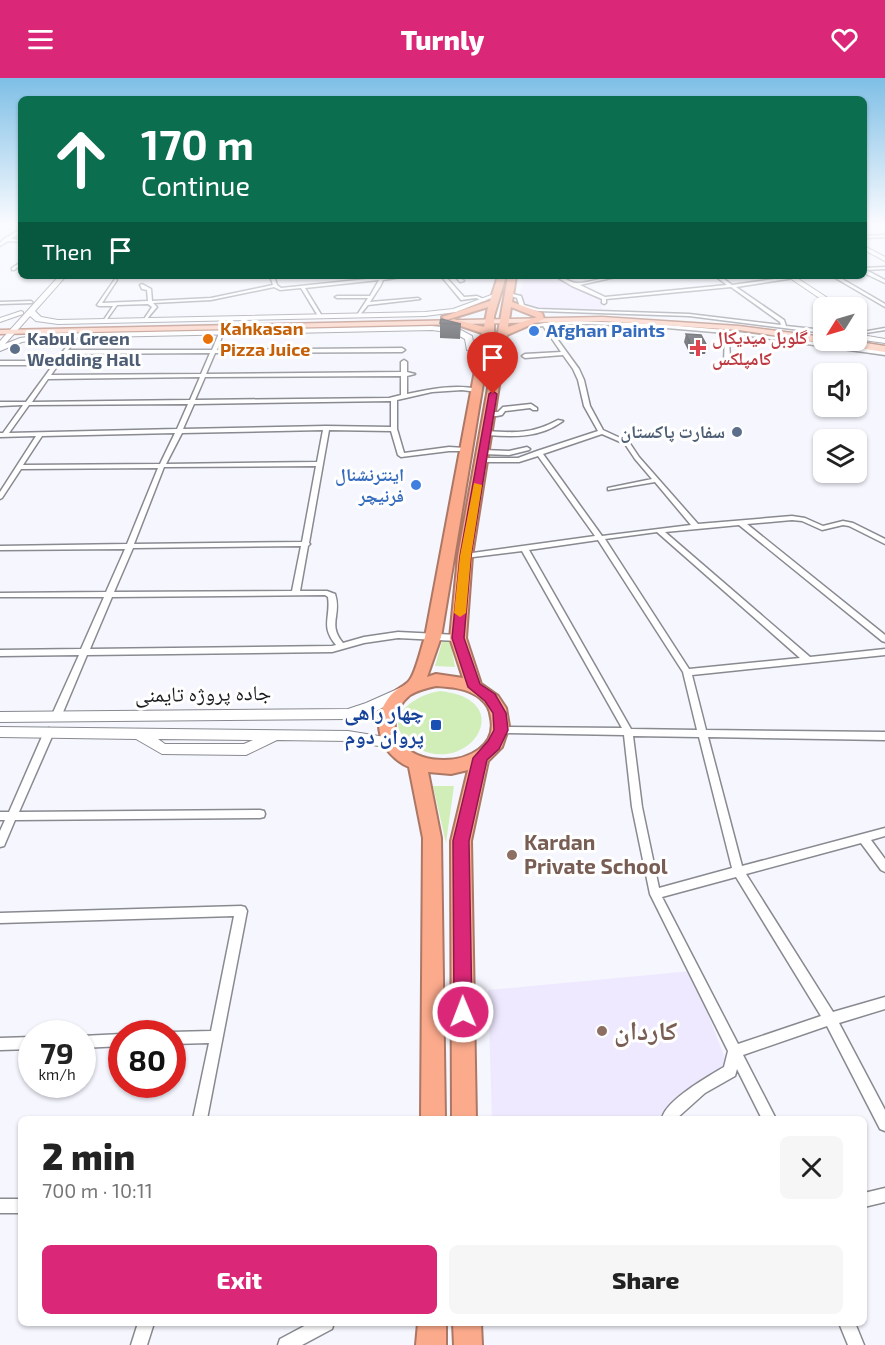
<!DOCTYPE html>
<meta charset="utf-8">
<style>
body{margin:0;font-family:"Exo 2","Noto Naskh Arabic",sans-serif;background:#f6f6f6;color:#222;height:100vh;display:flex;flex-direction:column;font-size:22px;white-space:nowrap}
*{box-sizing:border-box;margin:0}
p{font-size:20px;color:#767676}
.icon{flex:none;width:33px;height:33px;fill:none;stroke:currentColor;stroke-width:2;stroke-linecap:round;stroke-linejoin:round}
.map{position:relative;flex:1;overflow:hidden}
.panel{position:absolute;left:18px;top:1038px;width:849px;height:210px;display:flex;flex-direction:column;background:#fff;border-radius:9px;box-shadow:0 2px 4px #0004}
.panel>*{flex:none}
.hud{position:absolute;left:18px;top:18px;width:849px;height:183px;border-radius:9px;box-shadow:0 2px 4px #0004;background:#0b6e4f;color:#fff;overflow:hidden}
.needle{width:39px;rotate:233deg}
.tools{position:absolute;left:813px;top:219px;display:grid;gap:12px}
.tools a{display:grid;place-items:center;width:54px;height:54px;border-radius:9px;background:#fff;box-shadow:0 2px 4px #0004;font-size:30px}
.speed{position:absolute;left:18px;top:942px;display:flex;gap:12px;font-size:30px;font-weight:700;text-align:center}
.speed>*{display:grid;place-content:center;width:78px;height:78px;border-radius:50%;background:#fff;box-shadow:0 2px 4px #0004;line-height:1}
.speed small{font-size:15px;font-weight:400}
.speed .limit{border:9px solid #d22;background:#fff;color:#111}
.pin{position:absolute;display:grid;place-items:center;width:51px;height:51px;color:#fff;margin:-62px -26px;border-radius:50% 50% 50% 0;rotate:-45deg;box-shadow:0 0 6px #0007}
.pin .icon{rotate:45deg}
.me{position:absolute;width:66px;margin:-33px;rotate:359deg;stroke-linejoin:round;filter:drop-shadow(0 0 4px #0008)}
.turn{display:flex;align-items:center;gap:21px;height:126px;padding:0 24px;font-size:27px}
.turn .icon{width:78px;height:78px;stroke-width:2.5}
.turn b{display:block;font-size:42px;line-height:51px}
.then{display:flex;align-items:center;height:57px;padding:0 24px;background:#0003;gap:12px;font-size:22px}
.round{display:grid;place-items:center;flex:none;width:63px;height:63px;border-radius:9px;background:#f6f6f6}
.head{display:flex;align-items:center;justify-content:space-between;height:102px;padding:0 24px}
h1{font-size:36px;font-weight:800;line-height:45px}
.cta{display:flex;gap:12px;margin-top:auto;padding:12px 24px}
.cta a{flex:1;height:69px;border-radius:9px;background:#db2777;color:#fff;font-size:24px;font-weight:800;line-height:69px;text-align:center}
.cta a+a{background:#f6f6f6;color:#222}
header{display:flex;justify-content:space-between;align-items:center;height:78px;padding:0 24px;background:#db2777;color:#fff;font-size:27px;font-weight:800}
.map>svg:first-child{display:block}
.education{fill:#efe9ff}
.green{fill:#d1eeb9}
.lines{fill:none;stroke-linecap:round;stroke-linejoin:round}
.street-casing{stroke:#888a90;stroke-width:3}
.secondary-casing{stroke:#888a90;stroke-width:2}
.primary-casing{stroke:#ac7865;stroke-width:3}
.highway-casing{stroke:#ac7865;stroke-width:4}
.street{fill:#fff;fill-rule:evenodd}
.secondary{fill:#fff;fill-rule:evenodd}
.primary{fill:#fdccba;fill-rule:evenodd}
.highway{fill:#fbaa8c;fill-rule:evenodd}
.wall{fill:#3d3e43}
.building{fill:#47484e;stroke:#323237;stroke-width:1.5}
.route{fill:#db2777;stroke:#8e194d;stroke-width:1.5}
.slow{fill:#f59e0b}
.shop-dot{fill:#3f7fe0;stroke:#fff;stroke-width:2}
.food-dot{fill:#e8710a;stroke:#fff;stroke-width:2}
.health-dot{fill:#e0444e;stroke:#fff;stroke-width:2}
.service-dot{fill:#5c6f8a;stroke:#fff;stroke-width:2}
.transit-dot{fill:#1a4fb4;stroke:#fff;stroke-width:2}
.education-dot{fill:#8d6e63;stroke:#fff;stroke-width:2}
.labels{text-anchor:middle;stroke-width:6;stroke-linejoin:round;paint-order:stroke}
.far-food-label{font-size:18px;font-weight:bold;fill:#c56008;stroke:#fff;text-anchor:start}
.far-shop-label{font-size:18px;font-weight:bold;fill:#366cbe;stroke:#fff;text-anchor:start}
.far-health-label{font-size:18px;font-weight:bold;fill:#be3a42;stroke:#fff;text-anchor:start}
.far-service-label{font-size:18px;font-weight:bold;fill:#4e5e75;stroke:#fff;text-anchor:start}
.street-label{font-size:21px;fill:#1a1b1d;stroke:#fff}
.transit-label{font-size:21px;font-weight:bold;fill:#164399;stroke:#fff;text-anchor:end}
.education-label{font-size:21px;font-weight:bold;fill:#785e54;stroke:#fff;text-anchor:start}
.near-education-label{font-size:26px;font-weight:bold;fill:#785e54;stroke:#fff;text-anchor:start}
</style>
<header><svg class="icon" aria-label="menu" viewBox="0 0 24 24"><path d="M4 6h16M4 12h16M4 18h16"/></svg>Turnly<svg class="icon" aria-label="heart" viewBox="0 0 24 24"><path d="M12 20l-8-8c-3-5 5-10 8-4 3-6 11-1 8 4z"/></svg></header>
<div class="map">
<svg width="885" height="1267" viewBox="0 0 885 1267">
<rect width="100%" height="100%" fill="#f5f6fe"/>
<g class="education">
<path d="M525,198h20l8,5 7,-1 41,18 1,11 -63,-1 -15,-4 -4,-10z"/>
<path d="M691,893l39,100 -61,48h-177l-4,-129z"/>
</g>
<g class="green">
<path d="M443,561h7l5,28 -20,-1z"/>
<path d="M440,613c83,9 25,92 -29,53 -32,-24 2,-49 29,-53z"/>
<path d="M433,708h21l-8,57z"/>
</g>
<g class="lines">
<defs>
<g id="street">
<path d="M21,151v3l-10,7 10,1v2l-13,-1 -8,5v-3l4,-4z"/>
<path d="M885,157v2l-21,1v-2z"/>
<path d="M21,184v3l-7,5h-2v-2z"/>
<path d="M885,189v2l-19,1 19,10v3l-21,-10v-5z"/>
<path d="M270,198h4l3,9 4,3 96,-10 1,-2 3,1 26,-1 -24,4 -2,5 -11,17 48,-4 2,1 -52,6 -9,11 -2,-1 11,-17h-31l-2,-1 2,-1h33l9,-16 -74,8 17,28 -2,1 -2,-1 -17,-28 -21,2 -6,-3 -63,13 -58,3 4,4 -11,13 -2,-1 8,-12 -4,-3 -31,1 -12,17 -2,-1 10,-15h-14l-2,-1 18,-26 2,1 -15,23 46,-2 -1,-11 -5,-1 -2,-4 2,-1 9,5 1,12 59,-3 62,-13z"/>
<path d="M441,198h4l19,21 13,-1 9,4 -2,1 -8,-3 -15,2z"/>
<path d="M455,198h4l5,5 -4,1z"/>
<path d="M555,198c8,0 15,7 22,7 13,0 29,-7 43,-7l-40,9 25,12 122,-12 -12,-9h5l12,9 64,-9h11l-71,11 48,33 2,6 38,4v3l-135,-17 -151,-5 -18,-4 -3,-9 -11,-4 2,-1 13,3 3,9 14,4 151,5 92,11 -1,-3 -49,-35 -125,12v4l-2,1 -2,-1v-4l-30,-13z"/>
<path d="M832,198h5l48,28v3z"/>
<path d="M31,223l2,2 -33,1v-2z"/>
<path d="M576,243l79,3 70,6v-3l2,-1 2,1v4l156,20v4l-156,-22 1,30 -3,2 -3,-2 1,-30 -70,-6 -67,-3 -41,1 32,44 5,11 6,26 13,24 26,12 10,15 59,67 94,-8 13,2 18,8 20,-5 10,2 32,16v5l-36,-18 -6,-1 -21,5 -20,-9 -10,-1 -45,4 138,111v7l-3,-1 -143,-116 -74,7 145,125 75,-8v6l-193,20 14,55 179,2v8l-177,-3 34,129 143,-38v8l-14,4 14,19v13l-4,-2 -20,-27 -115,31 87,138 52,-15v12l-46,14 46,87v21l-5,-2 -53,-103 -84,29 33,64h-14l-25,-50 -2,7 -30,17 -29,26h-14c2,-18 47,-43 62,-52l4,-16 -78,-157 -18,-87 -8,-72 -123,-2 -3,-1 -2,-2 2,-2 3,-1 121,1 -100,-177 -57,7 -4,-2 4,-2 130,-18 -57,-80 -19,6h-37l-3,-2 3,-2h36l19,-7 61,-20 -14,-25 -6,-26 -5,-11 -10,-14 -38,3 -3,-2 3,-2 36,-2 -18,-26 -12,2 -2,-1v-1l15,-3zM602,356l23,10 10,15 17,20 -44,9v2l47,-8 36,43 -89,11 -59,-82zM657,454l143,126 -111,11 -84,-130zM598,462l85,132 14,58 -66,-1 -102,-179zM633,658l66,1 33,131 -73,20 -17,-81zM736,799l85,139 -83,28 -76,-147z"/>
<path d="M885,250v2l-26,4 -2,-1z"/>
<path d="M222,252l2,1 -7,19 185,-2 3,2 -3,2 -187,1 -9,21 195,-2v-10l3,-2 3,2v10l8,2 -8,2v18c24,-5 47,-10 72,-5l1,1 -3,2 -15,-2 -30,2 -35,8v29l7,24 45,-6 16,1 2,1v2h-18l-48,6 -3,-2 -7,-24 -62,-1 -20,113 1,1 -2,2 -8,45h27l8,3c7,21 -8,30 8,49l21,-6 34,-5 60,3 4,3 -4,3 -60,-3 -34,5 -32,9 -245,3 -26,62 -2,2h-6l-2,-2 28,-62 -79,1v-6l81,-1 23,-52h-104v-4l106,-1 19,-43 -125,1v-4l127,-2 31,-76 -137,1 -19,29 -2,1v-7l36,-56 -36,1v-4h3l20,-28 -23,1v-4h26l27,-37h-53v-4h55l22,-27 2,1 -11,15h144l8,-19zM210,275l-9,21 -150,1 15,-21zM401,298v19l-12,3 -194,2 10,-23zM200,299l-10,23 -158,2 16,-23zM391,323v26l-65,-1 -143,3 11,-25zM188,326l-11,25 -168,4 20,-28zM323,352l-6,32 -151,2 16,-31zM175,355l-15,31 -137,1 19,-29zM316,388l-14,76 -168,2 30,-77zM301,468l-9,45 -178,1 19,-44zM325,517l3,2c3,21 -8,29 8,48l-4,1 -242,3 22,-52z"/>
<path d="M531,326l6,4v2h-4l-3,-2 -25,3 -3,4c-4,1 -12,2 -15,-1l3,-2h8l5,-5z"/>
<path d="M558,342l5,1c-23,17 -49,16 -76,14l-3,-2 3,-2c29,2 45,3 71,-11z"/>
<path d="M527,369l3,2 -1,1 -20,5 -26,-1 -3,-2 3,-2 26,1z"/>
<path d="M49,650l3,2 2,2 -35,80 241,-2 4,1 1,3 -1,3 -4,1 -245,2 -11,26 -4,1v-16l5,-11h-5v-8h9l35,-80 2,-2z"/>
<path d="M241,828l4,1 2,4 -40,208h-14l16,-76 -37,1v-10h-4l4,-2 39,-1 23,-115 -234,7v-10z"/>
<path d="M122,956v12l-40,2v-12z"/>
<path d="M32,959v12l-32,1v-12z"/>
<path d="M885,1110v14l-21,5v-14z"/>
<rect x="0" y="1121" width="21" height="14"/>
<path d="M138,1245h16l-7,22h-16z"/>
<path d="M310,1245h24l-2,6 -30,16h-24l2,-6z"/>
<path d="M839,1245h16l9,22h-16z"/>
</g>
<g id="secondary">
<path d="M864,168l21,11v4l-21,-11z"/>
<path d="M59,198h7l-31,35 6,6 17,3 367,-8 28,-3 41,-15 5,1 -43,17 -31,4 -367,8 -22,-3 -6,-5 -25,28 15,-6 30,-4 382,-8 27,3 13,7 2,11 14,5 -4,2 -17,-4 -2,-11 -11,-6 -22,-3 -382,8 -28,4 -22,9v-10z"/>
<path d="M787,198h7l49,32h-9z"/>
<path d="M21,233l2,1v2l-23,8v-4z"/>
<path d="M856,248l6,9 23,4v4l-29,-4z"/>
<path d="M402,609l7,5 -2,3 -31,16 -28,8 -348,3v-10l348,-3 18,-6z"/>
<path d="M0,649l348,4 43,7 5,1 2,4 -2,4 -5,1 -43,-7 -71,-1 -31,15 -84,-1 -26,-15 -136,-2zM158,661l95,1 -9,4h-79z"/>
</g>
<path id="primary" d="M602,239l137,9 85,11v3h23l38,6v6l-146,-22 -137,-9 -602,13v-4z"/>
<g id="highway">
<path d="M498,198h8l-12,40v17l-3,2 -50,302 -14,40 9,-3 27,4 -13,-40 8,-82 50,-280h8l-4,26 30,11 2,6 -37,16 -35,221 -6,82 15,46 17,12 8,12 3,18 -7,21 -14,14 -17,80 5,278h-24l-1,-278 17,-71 -17,4 -23,-2 13,66 4,281h-24l2,-281 -14,-71c-30,-13 -40,-47 -18,-72 5,-6 14,-9 18,-14 7,-8 12,-33 16,-44l57,-304 -33,-11 4,-3 31,8 4,-20 -42,13 -4,-3 48,-16zM511,229l25,10h1l-29,10zM436,608c15,1 31,2 44,12 7,6 10,11 11,20 6,28 -23,42 -47,42 -14,0 -28,-3 -39,-13 -17,-14 -11,-39 5,-52 8,-5 17,-7 26,-9z"/>
<path d="M418,1245h28v22h-30z"/>
<path d="M453,1245h28l1,22h-28z"/>
</g>
</defs>
<use href="#street" class="street-casing"/>
<use href="#secondary" class="secondary-casing"/>
<use href="#primary" class="primary-casing"/>
<use href="#highway" class="highway-casing"/>
<use href="#street" class="street"/>
<use href="#secondary" class="secondary"/>
<use href="#primary" class="primary"/>
<use href="#highway" class="highway"/>
</g>
<g class="wall">
<path d="M440,245l21,1 -1,15 -20,-1z"/>
<path d="M686,256l21,12 -2,8h-15l-6,-12z"/>
</g>
<g class="building">
<path d="M441,241l20,5 -21,-1z"/>
<path d="M686,256l15,1 6,11h-15z"/>
</g>
<linearGradient id="sky" x2="0" y2="1"><stop stop-color="#7ebfe6"/><stop offset="0.45" stop-color="#fafbff"/><stop offset="1" stop-color="#fafbff" stop-opacity="0"/></linearGradient>
<rect width="885" height="324" fill="url(#sky)"/>
<path class="route" d="M493,313l4,3 -26,162 -7,82 16,46 15,10 11,19 2,17 -9,19 -12,11 -18,81 3,171 -3,7 -6,2 -7,-2 -2,-7 -1,-171 20,-83 15,-17 6,-11 -1,-17 -8,-12 -17,-14 -16,-49 8,-82 29,-162z"/>
<path class="slow" d="M474,405l8,2 -11,71 -5,57 -6,4 -6,-4 6,-57z"/>
<g class="shop-dot">
<circle cx="534" cy="253" r="6"/>
<circle cx="416" cy="407" r="6"/>
</g>
<circle class="food-dot" cx="208" cy="261" r="6"/>
<path class="health-dot" d="M695 261h6v6h6v6h-6v6h-6v-6h-6v-6h6z"/>
<g class="service-dot">
<circle cx="15" cy="271" r="6"/>
<circle cx="737" cy="354" r="6"/>
</g>
<rect class="transit-dot" x="430" y="641" width="12" height="12" rx="3"/>
<g class="education-dot">
<circle cx="512" cy="777" r="6"/>
<circle cx="602" cy="953" r="6"/>
</g>
<g class="labels">
<g class="far-food-label">
<text x="220" y="257">Kahkasan<tspan x="220" dy="21">Pizza Juice</tspan></text>
</g>
<g class="far-shop-label">
<text x="546" y="259">Afghan Paints</text>
<text x="404" y="403" text-anchor="end">اینترنشنال<tspan x="404" dy="21">فرنیچر</tspan></text>
</g>
<g class="far-health-label">
<text x="712" y="266">گلوبل میدیکال<tspan x="712" dy="21">کامپلکس</tspan></text>
</g>
<g class="far-service-label">
<text x="27" y="267">Kabul Green<tspan x="27" dy="21">Wedding Hall</tspan></text>
<text x="725" y="360" text-anchor="end">سفارت پاکستان</text>
</g>
<g class="street-label">
<text transform="translate(203 616) rotate(-1)" y="7">جاده پروژه تایمنی</text>
</g>
<g class="transit-label">
<text x="424" y="642">چهار راهی<tspan x="424" dy="24">پروان دوم</tspan></text>
</g>
<g class="education-label">
<text x="524" y="772">Kardan<tspan x="524" dy="24">Private School</tspan></text>
</g>
<g class="near-education-label">
<text x="614" y="962">کاردان</text>
</g>
</g>
</svg>
<div class="tools">
<a><svg class="needle" viewBox="-14 -14 28 28"><path d="M0-13l5 13h-10z" fill="#e53935"/><path d="M0 13l5-13h-10z" fill="#767676"/></svg></a>
<a><svg class="icon" aria-label="sound" viewBox="0 0 24 24"><path d="M4 9h4l5-4v14l-5-4H4zM17 9q2 3 0 6"/></svg></a>
<a><svg class="icon" aria-label="layers" viewBox="0 0 24 24"><path d="M12 4l9 5-9 5-9-5zM3 14l9 5 9-5"/></svg></a>
</div>
<div class="speed"><div>79<small>km/h</small></div><div class="limit">80</div></div>
<div class="pin" style="left:493px;top:316px;background:#d93025"><svg class="icon" aria-label="arrive" viewBox="0 0 24 24"><path d="M6 21V4h12l-3 4 3 4H6"/></svg></div>
<svg class="me" style="left:463px;top:934px" viewBox="-20 -20 40 40"><circle r="17" fill="#db2777" stroke="#fff" stroke-width="3"/><path d="M0-11L8 9 0 5-8 9z" fill="#fff"/></svg>
<div class="hud">
<div class="turn"><svg class="icon" aria-label="ahead" viewBox="0 0 24 24"><path d="M12 20V5M6 11l6-6 6 6"/></svg><div><b>170 m</b>Continue</div></div>
<div class="then">Then<svg class="icon" aria-label="arrive" viewBox="0 0 24 24"><path d="M6 21V4h12l-3 4 3 4H6"/></svg></div>
</div>
<section class="panel">
<div class="head"><div><h1>2 min</h1><p>700 m · 10:11</p></div><a class="round"><svg class="icon" aria-label="close" viewBox="0 0 24 24"><path d="M6 6l12 12M18 6L6 18"/></svg></a></div>
<div class="cta"><a>Exit</a><a>Share</a></div>
</section>
</div>
